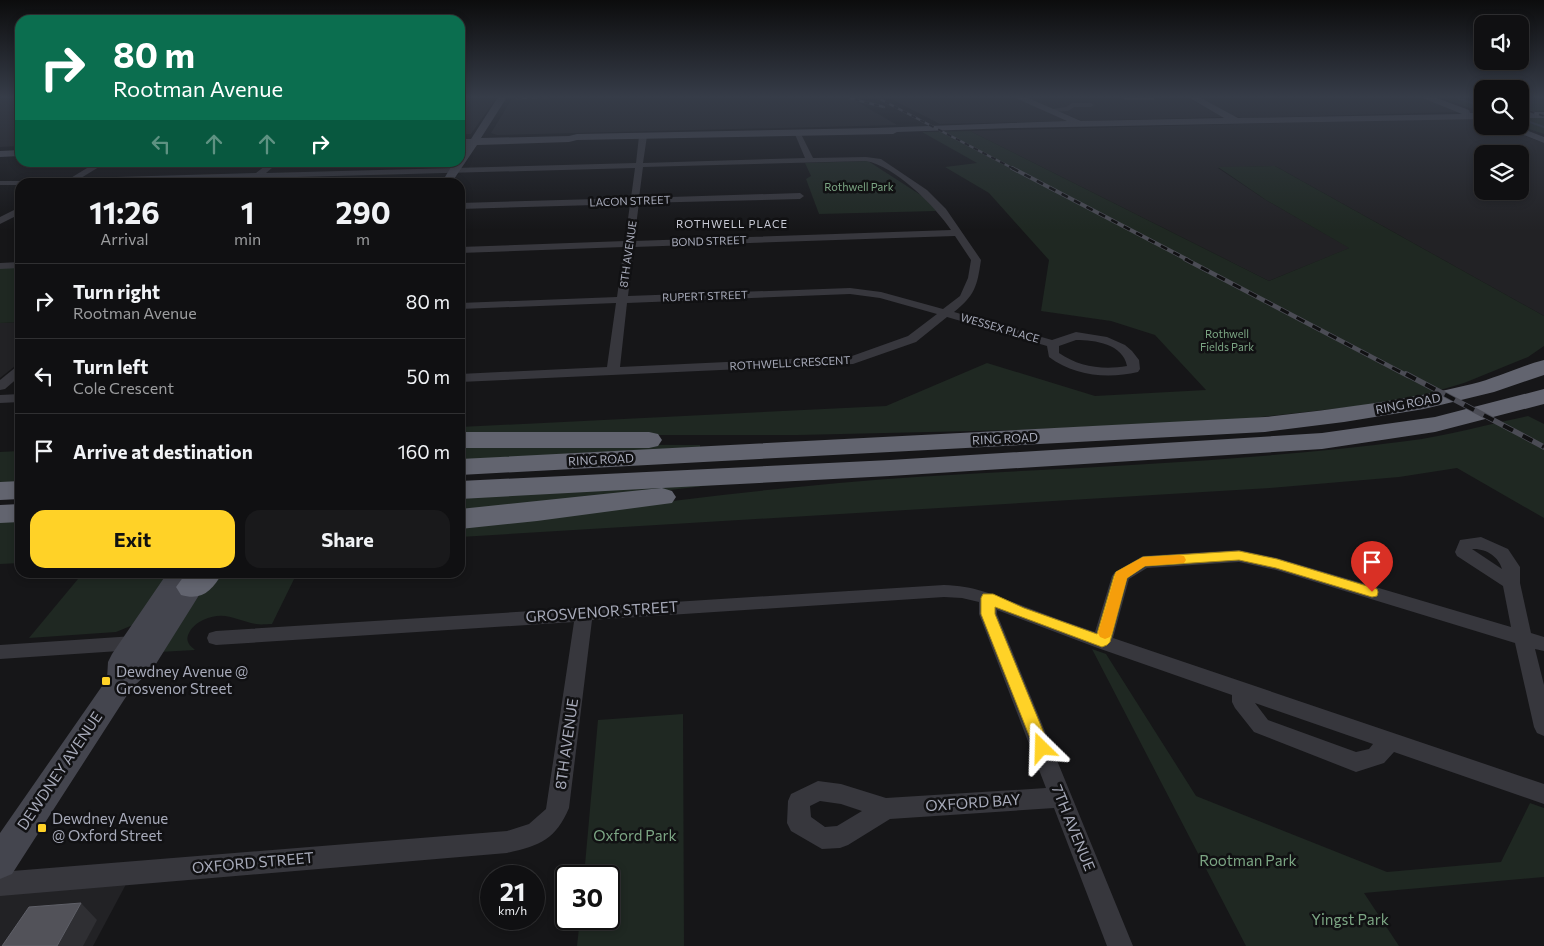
<!DOCTYPE html>
<style>
body{margin:0;font-family:Commissioner,sans-serif;background:#19191b;color:#f1f3f6;height:100vh;display:flex;flex-direction:column;font-size:19px;white-space:nowrap}
*{box-sizing:border-box;margin:0}
p{font-size:16px;color:#9c9d9f}
.icon{flex:none;width:28px;height:28px;fill:none;stroke:currentColor;stroke-width:2;stroke-linecap:round;stroke-linejoin:round}
.map{position:relative;flex:1;overflow:hidden}
.sheet{position:absolute;left:15px;top:178px;width:450px;height:400px;display:flex;flex-direction:column;background:#101012;border-radius:15px;box-shadow:0 2px 8px #0003,0 0 0 1px #303032}
.sheet>*{flex:none}
.banner{position:absolute;left:15px;top:15px;width:450px;height:152px;border-radius:15px;box-shadow:0 2px 8px #0003,0 0 0 1px #303032;background:#0b6e4f;color:#fff;overflow:hidden}
.tools{position:absolute;left:1474px;top:15px;display:grid;gap:10px}
.tools a{display:grid;place-items:center;width:55px;height:55px;border-radius:10px;background:#101012;box-shadow:0 2px 8px #0003,0 0 0 1px #303032;font-size:25px}
.speed{position:absolute;left:480px;top:865px;display:flex;gap:10px;font-size:25px;font-weight:700;text-align:center}
.speed>*{display:grid;place-content:center;width:65px;height:65px;border-radius:50%;background:#101012;box-shadow:0 2px 8px #0003,0 0 0 1px #303032;line-height:1}
.speed small{font-size:12px;font-weight:400}
.speed .limit{border:2px solid #111;border-radius:8px;background:#fff;color:#111}
.pin{position:absolute;display:grid;place-items:center;width:42px;height:42px;color:#fff;margin:-51px -21px;border-radius:50% 50% 50% 0;rotate:-45deg;box-shadow:0 0 5px #0007}
.pin .icon{rotate:45deg}
.me{position:absolute;width:55px;margin:-28px;rotate:338deg;stroke-linejoin:round;filter:drop-shadow(0 0 4px #0008)}
.turn{display:flex;align-items:center;gap:18px;height:105px;padding:0 15px;font-size:22px}
.turn .icon{width:65px;height:65px;stroke-width:2.5}
.turn b{display:block;font-size:35px;line-height:42px}
.lanes{display:flex;align-items:center;height:48px;padding:0 15px;background:#0003;justify-content:center;gap:25px;direction:ltr}
.lanes .off{opacity:.35}
.eta{display:flex;justify-content:space-evenly;align-items:center;height:85px;text-align:center}
.eta b{font-size:30px;font-weight:700;line-height:35px}
.cta{display:flex;gap:10px;margin-top:auto;padding:10px 15px}
.cta a{flex:1;height:58px;border-radius:15px;background:#ffd227;color:#111;font-size:20px;font-weight:700;line-height:58px;text-align:center}
.cta a+a{background:#19191b;color:#f1f3f6}
ul{padding:0;list-style:none}
li{display:flex;align-items:center;gap:15px;height:75px;padding:0 15px;border-top:1px solid #303032}
li div{flex:1}
li b{display:block;font-size:19px}
li em{font-style:normal}
.map>svg:first-child{display:block}
.built{fill:#222225;fill-rule:evenodd}
.green{fill:#1f2822}
.lines{fill:none;stroke-linecap:round;stroke-linejoin:round}
.stream{stroke:#2b333d;stroke-width:2}
.street{fill:#37373d;fill-rule:evenodd}
.secondary{fill:#44454e;fill-rule:evenodd}
.highway{fill:#62646f;fill-rule:evenodd}
.rail-far3-casing{stroke:#4b4c55;stroke-width:2.5}
.rail-far2-casing{stroke:#4b4c55;stroke-width:4}
.rail-far1-casing{stroke:#4b4c55;stroke-width:4.5}
.rail-casing{stroke:#4b4c55;stroke-width:5.5}
.rail-far3{stroke:#111113;stroke-width:2;stroke-dasharray:5;stroke-linecap:butt}
.rail-far2{stroke:#111113;stroke-width:2.5;stroke-dasharray:7;stroke-linecap:butt}
.rail-far1{stroke:#111113;stroke-width:3;stroke-dasharray:9;stroke-linecap:butt}
.rail{stroke:#111113;stroke-width:4;stroke-dasharray:11;stroke-linecap:butt}
.wall{fill:#47474d}
.shaded-wall{fill:#2f2f33}
.building{fill:#525259;stroke:#5f6068}
.route{fill:#ffd227;stroke:#a68819}
.slow{fill:#f59e0b}
.poi-dot{fill:#ffd227;stroke:#111113;stroke-width:2}
.labels{text-anchor:middle;stroke-width:5;stroke-linejoin:round;paint-order:stroke}
.far-park-label{font-size:11px;fill:#7ca684;stroke:#111113}
.far-street-label{font-size:11px;fill:#a7aab9;stroke:#111113}
.far-neighbourhood-label{font-size:11px;letter-spacing:1px;fill:#c8cad5;stroke:#111113}
.street-label{font-size:12px;fill:#a7aab9;stroke:#111113}
.near-street-label{font-size:15px;fill:#a7aab9;stroke:#111113}
.near-poi-label{font-size:15px;fill:#a7aab9;stroke:#111113;text-anchor:start}
.near-park-label{font-size:15px;fill:#7ca684;stroke:#111113}
</style>
<div class="map">
<svg width="1544" height="946" viewBox="0 0 1544 946">
<rect width="100%" height="100%" fill="#161618"/>
<g class="built">
<path d="M0,97h20v49l-20,1z"/>
<path d="M460,97h37l-26,37h-11z"/>
<path d="M513,97h336l48,28 -400,10 -6,-2z"/>
<path d="M887,97h126l57,24 -130,3z"/>
<path d="M1025,97h161l37,20 -141,4z"/>
<path d="M1197,97h223l38,15 -216,6 -8,-2z"/>
<path d="M1476,118l6,3v5h16l46,17v173l-269,-150 -57,2 48,32 84,48 -81,33 -299,-150zM1482,154h38v37h-38z"/>
<path d="M20,322v40l-20,16v-55z"/>
<path d="M132,873l-39,73h-93v-62z"/>
</g>
<g class="green">
<path d="M1438,97h44v15z"/>
<path d="M1520,97h13l11,4v10h-24z"/>
<path d="M1520,116h24v18l-24,-8z"/>
<path d="M970,131l299,150 80,-33 -83,-48 -48,-33 57,-1 269,150v30l-16,11 -64,26 -61,18 -169,19 -217,10 -219,5h-338v-8l426,-21 101,-43 108,33 111,-6 -51,-55 -44,-14 -70,-10 8,-51 -60,-67 -44,-26 32,-4 -55,-31z"/>
<path d="M868,161l62,40 6,10 -117,3 -13,-35 5,-3 -6,-13z"/>
<path d="M0,268h20v54l-20,1z"/>
<path d="M1528,416l16,8v94l-87,-50 -58,9 -129,11 -810,49v-10c152,-18 304,-40 456,-50 164,-10 328,-15 491,-36 40,-5 81,-17 121,-25z"/>
<path d="M460,444l240,1v2l-240,13z"/>
<path d="M20,451v31l-20,1v-31z"/>
<path d="M729,483l-269,32v-19z"/>
<path d="M20,521v42l-20,1v-42z"/>
<path d="M83,573h86l-36,52 -17,7 -87,6z"/>
<path d="M218,573h79l-25,51c-5,0 -11,1 -16,0 -21,-4 -31,-14 -53,-4 -6,3 -12,8 -14,13 -4,8 0,12 6,17l-36,2 51,-72z"/>
<path d="M1092,649l14,5 90,142 191,76 114,-10 29,-59 14,5v69l-180,16 35,53h-153z"/>
<path d="M683,714l1,232h-107l3,-27h29v-43h-25l14,-156z"/>
</g>
<g class="lines">
<g class="stream">
<path d="M1455,97l25,9"/>
<path d="M1524,120l20,7"/>
</g>
<g class="street">
<path d="M1072,103h19l3,2 -3,2h-17l-6,4 -19,1 -3,-2 20,-3z"/>
<path d="M797,130l3,2 13,26 53,-1 15,2 46,31 19,19 35,51c-4,27 -6,35 -27,52l98,28 24,-8 31,5 18,8 7,6 7,9 1,9 -2,3c-30,7 -64,4 -89,-15l-2,-11 -100,-29 -31,25 -63,22 -393,18v-8l147,-7 9,-64 -156,6v-6l157,-6 7,-50 -164,6v-6l165,-6 5,-37 -170,5v-6l171,-5 4,-30 -375,10 -5,2 -4,-2 -147,4h-74l4,-2 35,-1 28,-17h10l-26,16 175,-5 14,-11h9l-13,11 370,-10 3,-27 4,-2 4,2 -4,27 162,-5 -11,-26zM866,161c29,5 69,45 85,69l-317,11 5,-38 161,-4 4,-3 -4,-3 -161,5 4,-31zM955,236l16,24 -3,18 -8,18 -17,13 -62,-17 -31,-4 -222,8 6,-49zM850,294l30,4 57,16 -29,22 -56,20 -232,11 7,-64zM1076,340c19,0 47,4 51,26 -24,4 -48,1 -68,-13v-7z"/>
<path d="M0,181h20l4,1h-4v3h-20z"/>
<path d="M20,207v7l-20,10v-7z"/>
<path d="M20,262v6l-20,1v-6z"/>
<path d="M20,366v10l-15,13 -5,1v-10l16,-13z"/>
<path d="M20,394v8l-20,1v-8z"/>
<path d="M1481,537l27,12 12,18v16l11,50 13,4v14l-9,-2 9,36v51l-7,-3 -3,-6 -19,-84 -239,-73 -37,-8 -92,6 -18,11 -16,59 431,146v20l-150,-52 -10,11 -28,9 -102,-40 -19,-24 -3,-6v-7l-137,-48 -98,-37v4l136,332h-26l-53,-138 -164,11 -42,26 -8,3 -18,1 -31,-18 -4,-8 1,-22 3,-7 27,-13 23,3 45,14 160,-10 -67,-174v-12l-17,-4 -18,-1 -352,23 -23,188c-14,32 -28,37 -62,45l-507,43v-24l507,-41 22,-7 17,-15 28,-187 -358,23 -7,-2 -2,-5 2,-5 7,-2 728,-46c33,1 52,11 82,22 23,9 46,17 69,25l17,-56 3,-4 28,-16 96,-6 38,8 234,69 -8,-41 -46,-30 -2,-4 5,-12zM1472,549c14,-1 27,8 30,20zM1255,703l118,41 -4,5 -13,3 -88,-32zM820,801l21,3 21,7 -25,15 -12,1 -14,-10 -1,-11z"/>
<path d="M134,636l7,2 2,5 -2,5 -7,2 -134,9v-14z"/>
</g>
<g class="secondary">
<path d="M498,97h9l-26,41 88,-2 8,-2 297,-6 193,-7 -54,-24h13l55,24 143,-3 -36,-21h11l39,21 224,-4 -42,-17h14l35,13 1,3h12v6l-470,9 -115,4 -4,2 -316,6 -8,2 -92,3 -25,37h-10l12,-20h6v-8l6,-9h-6v-6h11z"/>
<rect x="1520" y="112" width="24" height="6"/>
<path d="M1501,126h15l28,11v6z"/>
<path d="M20,150v6l-20,1v-6z"/>
<path d="M168,572l45,1 -59,94 -23,22 -119,185 -12,5v-46l107,-154 1,-17 4,-8z"/>
</g>
<g class="highway">
<path d="M1544,360v15l-50,17 -70,17 -80,13 -79,10 -805,43v-16l805,-42c70,-8 139,-16 207,-33 24,-6 48,-18 72,-24z"/>
<path d="M1544,389v15l-109,28 -113,17 -432,27 -228,12 10,3 4,6 -4,6 -135,18 -77,8v-20l201,-21 -201,11v-18l430,-21 432,-27 113,-16z"/>
<path d="M460,432h189l9,2 4,6 -4,6 -9,2h-189z"/>
<path d="M20,481v18l-20,1v-18z"/>
<path d="M20,504v18l-20,1v-18z"/>
<path d="M187,572h36c-11,19 -21,29 -42,23l-5,-8z"/>
</g>
<defs>
<g id="rail-far3">
<path d="M845,97l39,10"/>
<path d="M876,97l138,72"/>
<path d="M517,98l33,-1"/>
<path d="M1520,108l24,8"/>
</g>
<path id="rail-far2" d="M1012,168l176,92"/>
<path id="rail-far1" d="M1185,259l223,117"/>
<path id="rail" d="M1406,374l138,73"/>
</defs>
<use href="#rail-far3" class="rail-far3-casing"/>
<use href="#rail-far2" class="rail-far2-casing"/>
<use href="#rail-far1" class="rail-far1-casing"/>
<use href="#rail" class="rail-casing"/>
<use href="#rail-far3" class="rail-far3"/>
<use href="#rail-far2" class="rail-far2"/>
<use href="#rail-far1" class="rail-far1"/>
<use href="#rail" class="rail"/>
</g>
<path class="wall" d="M1120,97h34v3h-29z"/>
<path class="shaded-wall" d="M81,903l16,17 -14,26h-26z"/>
<path class="building" d="M81,903l-24,43h-55l27,-39z"/>
<linearGradient id="sky" x2="0" y2="1"><stop stop-color="#0c0c0d"/><stop offset="0.42" stop-color="#363c48"/><stop offset="1" stop-color="#363c48" stop-opacity="0"/></linearGradient>
<rect width="1544" height="230" fill="url(#sky)"/>
<path class="route" d="M1239,551l38,8 100,30 1,3 -1,4 -5,1 -96,-29 -37,-8 -94,6 -18,12 -17,64 -3,3 -5,2 -107,-40v7l55,134 -3,5 -5,2 -6,-2 -55,-139v-16l2,-4h10l31,14 73,26 17,-58 2,-4 27,-15z"/>
<path class="slow" d="M1179,555l5,1 2,4 -2,3 -39,3 -18,12 -15,55 -2,4 -5,2 -5,-2 -2,-4 18,-61 27,-15z"/>
<g class="poi-dot">
<rect x="101" y="676" width="10" height="10" rx="2.5"/>
<rect x="37" y="823" width="10" height="10" rx="2.5"/>
</g>
<g class="labels">
<g class="far-park-label">
<text x="859" y="191">Rothwell Park</text>
<text x="1227" y="338">Rothwell<tspan x="1227" dy="13">Fields Park</tspan></text>
</g>
<g class="far-street-label">
<text transform="translate(630 201) rotate(-2)" y="4">LACON STREET</text>
<text transform="translate(709 241) rotate(-2)" y="4">BOND STREET</text>
<text transform="translate(628 254) rotate(-82)" y="4">8TH AVENUE</text>
<text transform="translate(705 296) rotate(-2)" y="4">RUPERT STREET</text>
<text transform="translate(1000 328) rotate(16)" y="4">WESSEX PLACE</text>
<text transform="translate(790 363) rotate(-3)" y="4">ROTHWELL CRESCENT</text>
</g>
<g class="far-neighbourhood-label">
<text x="732" y="228">ROTHWELL PLACE</text>
</g>
<g class="street-label">
<text transform="translate(1408 404) rotate(-11)" y="4">RING ROAD</text>
<text transform="translate(1005 439) rotate(-3)" y="4">RING ROAD</text>
<text transform="translate(601 460) rotate(-3)" y="4">RING ROAD</text>
</g>
<g class="near-street-label">
<text transform="translate(602 612) rotate(-4)" y="5">GROSVENOR STREET</text>
<text transform="translate(567 744) rotate(-82)" y="5">8TH AVENUE</text>
<text transform="translate(60 771) rotate(-56)" y="5">DEWDNEY AVENUE</text>
<text transform="translate(973 803) rotate(-4)" y="5">OXFORD BAY</text>
<text transform="translate(1073 828) rotate(68)" y="5">7TH AVENUE</text>
<text transform="translate(253 863) rotate(-5)" y="5">OXFORD STREET</text>
</g>
<g class="near-poi-label">
<text x="116" y="677">Dewdney Avenue @<tspan x="116" dy="17">Grosvenor Street</tspan></text>
<text x="52" y="824">Dewdney Avenue<tspan x="52" dy="17">@ Oxford Street</tspan></text>
</g>
<g class="near-park-label">
<text x="635" y="841">Oxford Park</text>
<text x="1248" y="866">Rootman Park</text>
<text x="1350" y="925">Yingst Park</text>
</g>
</g>
</svg>
<div class="tools">
<a><svg class="icon" aria-label="sound" viewBox="0 0 24 24"><path d="M4 9h4l5-4v14l-5-4H4zM17 9q2 3 0 6"/></svg></a>
<a><svg class="icon" aria-label="search" viewBox="0 0 24 24"><circle cx="10" cy="10" r="6"/><path d="M15 15l6 6"/></svg></a>
<a><svg class="icon" aria-label="layers" viewBox="0 0 24 24"><path d="M12 4l9 5-9 5-9-5zM3 14l9 5 9-5"/></svg></a>
</div>
<div class="speed"><div>21<small>km/h</small></div><div class="limit">30</div></div>
<div class="pin" style="left:1372px;top:592px;background:#d93025"><svg class="icon" aria-label="arrive" viewBox="0 0 24 24"><path d="M6 21V4h12l-3 4 3 4H6"/></svg></div>
<svg class="me" style="left:1042px;top:748px" viewBox="-20 -20 40 40"><path d="M0-17L14 15 0 8-14 15z" fill="#ffd227" stroke="#fff" stroke-width="4"/></svg>
<div class="banner">
<div class="turn"><svg class="icon" aria-label="right" viewBox="0 0 24 24"><path d="M7 20v-9h11M14 6l5 5-5 5"/></svg><div><b>80 m</b>Rootman Avenue</div></div>
<div class="lanes"><svg class="icon off" aria-label="left" viewBox="0 0 24 24"><path d="M17 20v-9H6M10 6l-5 5 5 5"/></svg><svg class="icon off" aria-label="ahead" viewBox="0 0 24 24"><path d="M12 20V5M6 11l6-6 6 6"/></svg><svg class="icon off" aria-label="ahead" viewBox="0 0 24 24"><path d="M12 20V5M6 11l6-6 6 6"/></svg><svg class="icon" aria-label="right" viewBox="0 0 24 24"><path d="M7 20v-9h11M14 6l5 5-5 5"/></svg></div>
</div>
<section class="sheet">
<div class="eta">
<div><b>11:26</b><p>Arrival</p></div>
<div><b>1</b><p>min</p></div>
<div><b>290</b><p>m</p></div>
</div>
<ul>
<li><svg class="icon" aria-label="right" viewBox="0 0 24 24"><path d="M7 20v-9h11M14 6l5 5-5 5"/></svg><div><b>Turn right</b><p>Rootman Avenue</p></div><em>80 m</em></li>
<li><svg class="icon" aria-label="left" viewBox="0 0 24 24"><path d="M17 20v-9H6M10 6l-5 5 5 5"/></svg><div><b>Turn left</b><p>Cole Crescent</p></div><em>50 m</em></li>
<li><svg class="icon" aria-label="arrive" viewBox="0 0 24 24"><path d="M6 21V4h12l-3 4 3 4H6"/></svg><div><b>Arrive at destination</b></div><em>160 m</em></li>
</ul>
<div class="cta"><a>Exit</a><a>Share</a></div>
</section>
</div>
